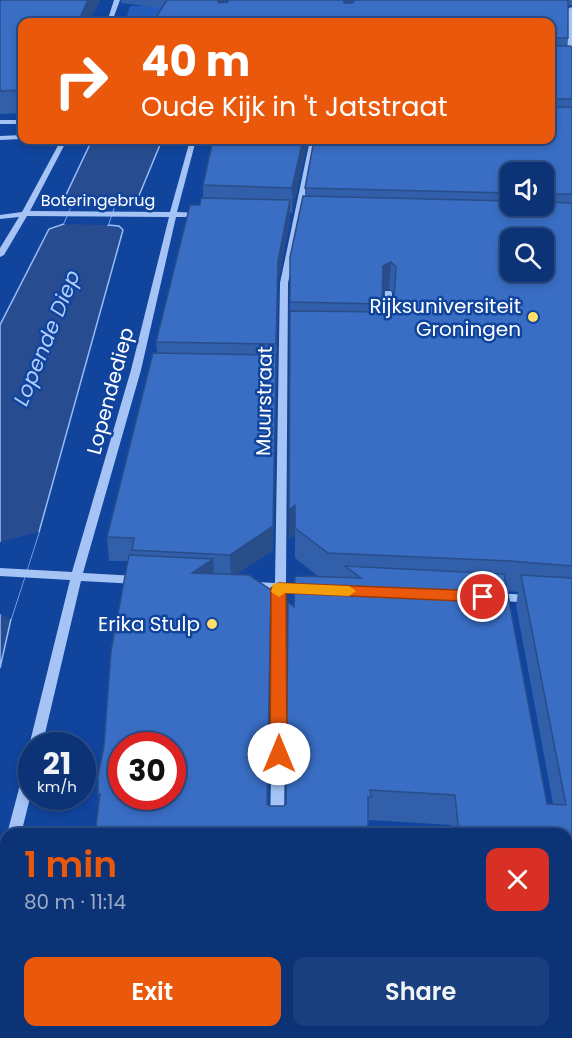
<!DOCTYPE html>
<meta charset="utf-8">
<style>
body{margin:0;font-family:Poppins,sans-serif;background:#1a3f7e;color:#f1f3f6;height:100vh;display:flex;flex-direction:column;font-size:22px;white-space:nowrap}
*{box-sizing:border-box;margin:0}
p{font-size:20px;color:#9aaac5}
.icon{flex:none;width:33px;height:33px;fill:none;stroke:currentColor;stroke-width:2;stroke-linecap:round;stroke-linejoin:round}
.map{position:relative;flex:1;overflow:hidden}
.sheet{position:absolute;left:0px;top:828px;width:573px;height:210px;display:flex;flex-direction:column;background:#0c3376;border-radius:18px 18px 0 0;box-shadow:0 3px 9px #0003,0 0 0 2px #2c4e88}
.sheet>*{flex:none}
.hud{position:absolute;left:18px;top:18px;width:537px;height:126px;border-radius:12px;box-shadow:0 3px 9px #0003,0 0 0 2px #2c4e88;background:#ea580c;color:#fff;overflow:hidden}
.fabs{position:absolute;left:500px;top:162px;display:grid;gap:12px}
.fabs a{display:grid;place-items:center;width:54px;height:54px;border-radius:12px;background:#0c3376;box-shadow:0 3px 9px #0003,0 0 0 2px #2c4e88;font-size:30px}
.speed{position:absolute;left:18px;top:732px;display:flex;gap:12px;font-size:30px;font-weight:700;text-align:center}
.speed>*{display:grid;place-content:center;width:78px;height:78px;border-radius:50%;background:#0c3376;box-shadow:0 3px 9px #0003,0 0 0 2px #2c4e88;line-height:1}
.speed small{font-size:15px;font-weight:400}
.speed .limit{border:9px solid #d22;background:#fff;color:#111}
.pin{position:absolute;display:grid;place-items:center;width:51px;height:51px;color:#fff;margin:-26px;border:3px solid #fff;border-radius:50%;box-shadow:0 2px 6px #0007}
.me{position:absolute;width:66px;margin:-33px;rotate:0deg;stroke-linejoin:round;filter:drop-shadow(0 0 4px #0008)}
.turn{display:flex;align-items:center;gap:21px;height:126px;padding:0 24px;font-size:27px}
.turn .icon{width:78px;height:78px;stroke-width:2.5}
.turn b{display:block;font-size:42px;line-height:51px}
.round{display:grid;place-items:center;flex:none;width:63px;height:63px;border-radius:12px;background:#1a3f7e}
.headline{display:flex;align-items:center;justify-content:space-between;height:102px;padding:0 24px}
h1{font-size:36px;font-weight:600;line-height:45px;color:#ea580c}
.action{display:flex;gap:12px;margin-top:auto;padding:12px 24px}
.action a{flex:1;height:69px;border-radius:12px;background:#ea580c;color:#fff;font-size:24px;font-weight:600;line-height:69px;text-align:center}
.action a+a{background:#1a3f7e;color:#f1f3f6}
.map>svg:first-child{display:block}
.green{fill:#235dbc}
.water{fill:#274d90;stroke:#97bdf8;stroke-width:1.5}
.pier{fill:#10449d}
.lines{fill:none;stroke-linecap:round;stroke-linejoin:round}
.minor{fill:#a5c4f5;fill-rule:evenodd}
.wall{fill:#315fa9;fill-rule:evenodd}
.shaded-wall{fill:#284d89}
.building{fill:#396ec4;stroke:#284d89;stroke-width:1.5;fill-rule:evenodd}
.route{fill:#ea580c;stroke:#983908;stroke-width:1.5}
.slow{fill:#f59e0b}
.poi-dot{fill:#ffde69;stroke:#10449d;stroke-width:2}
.labels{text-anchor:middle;stroke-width:5;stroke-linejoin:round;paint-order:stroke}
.far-street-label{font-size:16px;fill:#fff;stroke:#10449d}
.poi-label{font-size:20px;fill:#fff;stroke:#10449d;text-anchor:end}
.street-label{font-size:20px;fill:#fff;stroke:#10449d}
.water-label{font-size:21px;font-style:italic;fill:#b2cefb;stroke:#10449d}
</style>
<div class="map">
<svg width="572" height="1038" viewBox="0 0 572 1038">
<rect width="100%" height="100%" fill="#10449d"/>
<path class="green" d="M165,0l-10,22h-30l5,-16h15z"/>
<path class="water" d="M98,140h64l-24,58 -8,4h-14l-8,23 11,1 4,4 -84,302 -28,87 -11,49v-343l49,-96 15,-5 10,-23 -9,-4 26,-55h6z"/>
<g class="pier">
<path d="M74,201l42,1 -8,23 -44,-1z"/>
<path d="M39,532l-13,41 -15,46 -11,-5v-72z"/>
</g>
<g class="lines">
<g class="minor">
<path d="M114,0h6l-8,22h-5z"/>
<path d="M571,7l1,1v62l-5,-6 1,-55z"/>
<rect x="0" y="120" width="22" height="4"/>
<path d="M22,135v4l-22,1v-4z"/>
<path d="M61,140h6l-37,71 140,1 20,-72h6l-19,72 23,1 4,2 -4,2h-24l-35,153 -58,203 54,3 6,4 -6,4 -56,-3 -39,165h-10v4l-3,-4 41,-166 -70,-4v-8l72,4 59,-202 38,-153 -142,-1 -23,39 -4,2v-9l19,-31 -19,2v-4l22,-3z"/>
<path d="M310,140h6l-28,143 -2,301 22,1 6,4 -6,4 -22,-1 -2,242h-14l4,-243 -19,-1 -6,-4 6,-4 20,1 5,-300z"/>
<path d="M385,291h6l1,2 -1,32 -4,3 -4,-3z"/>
<path d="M494,593l36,2 4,1 2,3 -2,3 -4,1 -40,-3 -2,-3 2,-3z"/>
<path d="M32,757v33l-11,44h-14l19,-72 1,-4z"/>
<path d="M6,863v33l-6,4v-33z"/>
<rect x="262" y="1032" width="16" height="6"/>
</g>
</g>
<g class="wall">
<path d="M0,0h100l-11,22h-67v91l-22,1z"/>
<path d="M121,0h105l-1,2h3v-2h344v5h-4v33l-1,8 5,1v991l-5,-204h-115l-1,-9 -82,-5 -1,7 -269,-25 -1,-8 30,-233h-19l-2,-24 50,-184 -1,-11 44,-137 3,-7v-13l10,-45h95l-16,73h-2v8l-12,62 -5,267 -36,24 34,46 -3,184 2,2h14l2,-2 8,-197 25,-30 -24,-19v-23l-6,4 1,-282 15,-61v-8l245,-48 -388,-132 -41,-5zM510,172h33v34h-33zM389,289l5,4 -1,19h-11l1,-20zM507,591l11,1 -2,13 37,199h-6z"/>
</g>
<g class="shaded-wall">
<path d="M88,0h12l-11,22h-11z"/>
<path d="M219,0h7l-7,22 -1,-19z"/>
<path d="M344,0h16l-17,21z"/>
<path d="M303,140h5l-16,73v-25z"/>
<path d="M290,200v21l-12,62 -2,84 2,-106z"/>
<path d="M391,262l-2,27 -7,4 1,-27z"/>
<path d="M276,355l-3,195 -42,28 -1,-23z"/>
<path d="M295,505v30l-6,4v-29z"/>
<path d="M213,559l2,30 -23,-16z"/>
<path d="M271,590v30l-3,214 -1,-30z"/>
<path d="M220,1032h24v5l-1,1h-28z"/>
</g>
<g class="building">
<path d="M0,0h88l-10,22h-56v68l-22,1z"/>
<path d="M167,0h52l-1,3 10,-1v-2h116v3h8l3,-3h213v38h-15l-2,6 2,2h17l2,1v52h-19l-2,6 2,2h19v87h-29v-22h-33v21l-205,-5 9,-48h236v-118h-397z"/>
<path d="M213,140h90l-11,48 -89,-3z"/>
<path d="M303,196l207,5v5h33v-4l29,1v363l-62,-5 -182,-8 -33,-25v-23l-6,5 1,-199 103,1 3,-45 -5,-5 -8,4 -1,38 -92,-2v-45zM510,238h33v34h-33z"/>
<path d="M201,198l89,2 -12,61 -2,83 -120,-2 34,-137h10z"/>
<path d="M153,353l123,2 -3,171 -43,29 -98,-5 2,-12 -27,-1z"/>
<path d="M129,555l84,4 -21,14 57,2 22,15 -4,214 3,2h14l2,-2 2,-202 6,5 1,-31 66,2 -16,-12 159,8 43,230 19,1 -45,-230 51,3v460h-275v-6h270v-198h-108l-4,-39 -85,-5 1,7h-3v37h-273l5,-40h-2v-18l6,-30 7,-95zM122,746h50v50h-50z"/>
<path d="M74,1032h146l-5,6h-142z"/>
</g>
<path class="route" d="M279,583l204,8 7,6 -7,5 -197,-9 1,161 -3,5 -5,2 -6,-2 -3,-5 1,-166z"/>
<path class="slow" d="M279,583l70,3 7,5 -7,5 -64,-3 -6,4 -8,-5 2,-8z"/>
<g class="poi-dot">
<circle cx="533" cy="317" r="6"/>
<circle cx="212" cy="624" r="6"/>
</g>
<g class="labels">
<g class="far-street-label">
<text x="98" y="206">Boteringebrug</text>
</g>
<g class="poi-label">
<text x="521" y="313">Rijksuniversiteit<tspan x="521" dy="23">Groningen</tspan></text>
<text x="200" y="631">Erika Stulp</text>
</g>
<g class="street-label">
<text transform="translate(110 391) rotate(-75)" y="7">Lopendediep</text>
<text transform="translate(264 401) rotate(-89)" y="7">Muurstraat</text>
</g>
<g class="water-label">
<text transform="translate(47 338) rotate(-68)" y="7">Lopende Diep</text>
</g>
</g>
</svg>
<div class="fabs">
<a><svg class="icon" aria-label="sound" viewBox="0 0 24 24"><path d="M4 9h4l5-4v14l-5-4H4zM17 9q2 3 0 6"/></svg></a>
<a><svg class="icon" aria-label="search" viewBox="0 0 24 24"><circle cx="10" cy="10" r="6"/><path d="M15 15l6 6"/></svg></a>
</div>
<div class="speed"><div>21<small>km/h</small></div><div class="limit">30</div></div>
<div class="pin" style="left:483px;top:597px;background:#d93025"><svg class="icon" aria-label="arrive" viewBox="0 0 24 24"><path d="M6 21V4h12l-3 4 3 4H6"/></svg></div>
<svg class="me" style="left:279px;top:754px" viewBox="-20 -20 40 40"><circle r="19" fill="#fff"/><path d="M0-13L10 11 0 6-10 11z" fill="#ea580c"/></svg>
<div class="hud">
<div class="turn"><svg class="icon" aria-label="right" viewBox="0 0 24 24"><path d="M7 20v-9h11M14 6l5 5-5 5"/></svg><div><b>40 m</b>Oude Kijk in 't Jatstraat</div></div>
</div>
<section class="sheet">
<div class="headline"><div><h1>1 min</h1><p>80 m · 11:14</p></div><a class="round" style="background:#d93025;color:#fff"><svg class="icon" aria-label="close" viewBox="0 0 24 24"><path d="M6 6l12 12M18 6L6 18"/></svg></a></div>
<div class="action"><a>Exit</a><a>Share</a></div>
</section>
</div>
